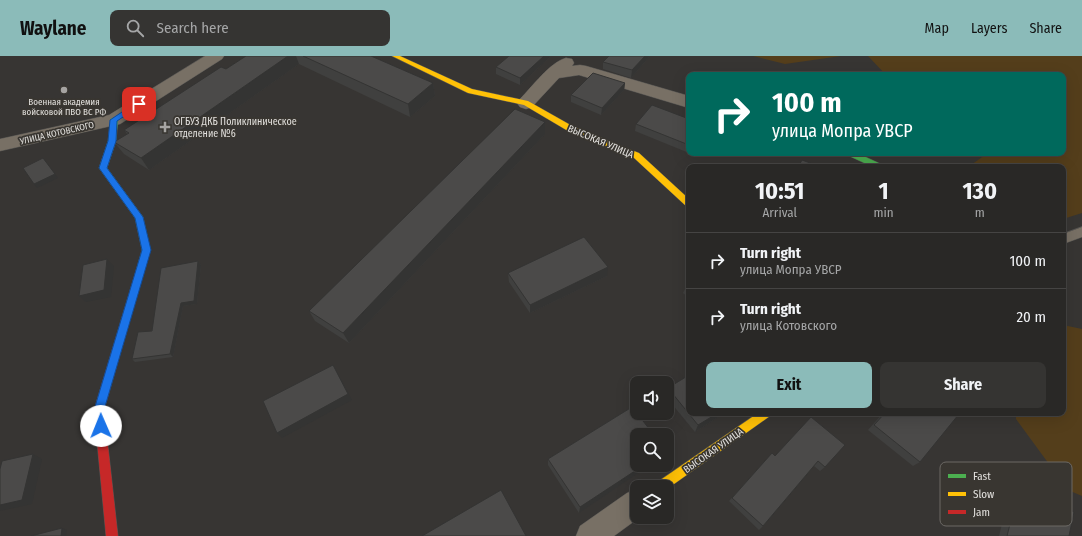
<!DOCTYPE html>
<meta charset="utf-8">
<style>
body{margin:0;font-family:"Fira Sans Condensed",sans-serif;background:#353432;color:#f1f3f6;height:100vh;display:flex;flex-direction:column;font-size:15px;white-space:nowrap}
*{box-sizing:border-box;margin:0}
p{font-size:13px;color:#a5a6a7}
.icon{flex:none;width:22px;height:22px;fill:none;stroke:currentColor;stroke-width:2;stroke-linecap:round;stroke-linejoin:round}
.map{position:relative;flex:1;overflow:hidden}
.details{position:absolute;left:686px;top:108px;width:380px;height:252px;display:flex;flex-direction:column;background:#292826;border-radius:8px;box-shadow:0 4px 16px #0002,0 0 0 1px #454443}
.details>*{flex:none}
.guide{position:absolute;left:686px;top:16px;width:380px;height:84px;border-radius:8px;box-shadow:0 4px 16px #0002,0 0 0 1px #454443;background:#00695c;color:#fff;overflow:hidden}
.controls{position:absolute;left:630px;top:320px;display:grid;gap:8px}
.controls a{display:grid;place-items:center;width:44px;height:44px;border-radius:8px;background:#292826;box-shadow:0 4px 16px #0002,0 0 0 1px #454443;font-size:20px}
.pin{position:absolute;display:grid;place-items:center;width:34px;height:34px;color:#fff;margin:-17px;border-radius:8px;box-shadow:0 2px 6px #0006}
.me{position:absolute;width:44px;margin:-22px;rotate:359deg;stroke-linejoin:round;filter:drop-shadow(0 0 3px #0008)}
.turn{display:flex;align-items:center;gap:14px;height:84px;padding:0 20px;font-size:18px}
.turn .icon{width:52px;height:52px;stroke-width:2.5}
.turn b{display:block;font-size:28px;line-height:34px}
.eta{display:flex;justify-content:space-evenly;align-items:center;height:68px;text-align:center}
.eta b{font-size:24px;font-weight:700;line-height:28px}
.button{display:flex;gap:8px;margin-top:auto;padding:8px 20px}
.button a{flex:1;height:46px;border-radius:8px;background:#8bbbb9;color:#111;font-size:16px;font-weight:700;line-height:46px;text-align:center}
.button a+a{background:#353432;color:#f1f3f6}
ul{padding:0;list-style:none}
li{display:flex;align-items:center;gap:12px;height:56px;padding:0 20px;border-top:1px solid #454443}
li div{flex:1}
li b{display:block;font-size:15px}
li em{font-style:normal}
header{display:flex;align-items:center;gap:24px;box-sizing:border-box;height:56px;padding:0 20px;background:#8bbbb9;color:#111}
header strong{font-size:19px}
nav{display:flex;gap:22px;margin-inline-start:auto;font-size:14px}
.search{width:280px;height:36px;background:#353432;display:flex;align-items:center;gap:10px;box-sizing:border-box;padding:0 14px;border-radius:8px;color:#a5a6a7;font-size:15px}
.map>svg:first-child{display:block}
.green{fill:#543e1b}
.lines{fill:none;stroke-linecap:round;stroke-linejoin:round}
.lane-casing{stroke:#555452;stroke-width:1}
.street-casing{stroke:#555452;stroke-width:1}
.fast-casing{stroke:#555452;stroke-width:1}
.slow-casing{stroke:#555452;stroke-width:1}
.jam-casing{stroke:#555452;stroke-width:1}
.lane{fill:#787065;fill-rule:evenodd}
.street{fill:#787065;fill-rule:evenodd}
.fast{fill:#4caf50;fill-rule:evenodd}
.slow{fill:#ffc107;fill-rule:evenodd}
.jam{fill:#c62828;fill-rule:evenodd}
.wall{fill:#40403f}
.shaded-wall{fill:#343433}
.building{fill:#4b4a49;stroke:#343433}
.route{fill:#1a73e8;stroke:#114b97}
.poi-dot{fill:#a6a4a2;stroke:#393631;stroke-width:1.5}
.labels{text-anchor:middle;stroke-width:3.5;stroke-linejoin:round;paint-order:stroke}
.far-poi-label{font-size:9px;fill:#e2e0dd;stroke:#393631}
.far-street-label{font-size:9px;fill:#e2e0dd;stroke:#393631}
.poi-label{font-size:10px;fill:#e2e0dd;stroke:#393631;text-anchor:start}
.street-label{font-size:10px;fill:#e2e0dd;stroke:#393631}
.key{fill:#393631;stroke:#6c6965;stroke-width:1}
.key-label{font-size:11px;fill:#e2e0dd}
</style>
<header>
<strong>Waylane</strong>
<div class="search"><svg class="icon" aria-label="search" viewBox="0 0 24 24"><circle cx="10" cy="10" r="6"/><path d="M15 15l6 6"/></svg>Search here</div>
<nav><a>Map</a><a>Layers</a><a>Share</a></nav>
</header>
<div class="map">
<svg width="1082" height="480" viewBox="0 0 1082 480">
<rect width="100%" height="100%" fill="#373533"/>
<g class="green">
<path d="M753,0h88l-56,8z"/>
<path d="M868,0h214v157l-19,6v-52h-95l20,-14h75v-78h-177z"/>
<path d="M1063,269l19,4v167l-14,-6 -52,-71v-6h47z"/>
</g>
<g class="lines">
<defs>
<path id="lane" d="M1082,171v10l-19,7v-10z"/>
<g id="street">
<path d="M205,0h19l-2,3 -102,65 -120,27v-12l109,-24z"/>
<path d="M566,2l6,1 2,4 -2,3 8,-1 6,1 103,30v12l-110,-33 -20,3 -27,29 -6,2 -6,-2 -3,-4 3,-4c12,-12 30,-37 46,-41z"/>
<path d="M637,433v28h3l-26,19h-38l4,-10 47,-33z"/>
</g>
<g id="fast">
<path d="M111,62h3l4,2 -2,21 -9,27 36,49 7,33 -7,24 -1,3h-6l-1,-3 7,-24 -7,-32 -36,-50 9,-27z"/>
<path d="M846,97h11l26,12 1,2h-11l-26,-12z"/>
</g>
<g id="slow">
<path d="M392,0h8l72,33 56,12 46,26 65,26 50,46v8l-3,-1 -53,-49 -65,-26 -44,-26 -56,-12z"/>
<path d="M758,357h13l-1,3 -103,73v-2h-12l1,-4z"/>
</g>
<path id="jam" d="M139,214l3,1 1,3 -39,136 14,126h-12l-12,-126 41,-136 1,-3z"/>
</defs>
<use href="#lane" class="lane-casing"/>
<use href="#street" class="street-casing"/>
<use href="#fast" class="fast-casing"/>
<use href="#slow" class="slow-casing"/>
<use href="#jam" class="jam-casing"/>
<use href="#lane" class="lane"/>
<use href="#street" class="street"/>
<use href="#fast" class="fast"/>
<use href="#slow" class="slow"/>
<use href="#jam" class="jam"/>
</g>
<g class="wall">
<path d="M246,0h125l62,27 2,13 -25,21 -111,-53 -150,106 -25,-16 -10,-12 13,-8 -3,-4 102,-61z"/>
<path d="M509,0h42l-31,29 -24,-11v-7z"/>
<path d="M609,0h41l-19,22 -28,-9v-7z"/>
<path d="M625,27l-1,7 -23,25 -30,-13v-7z"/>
<path d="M689,63v34l-54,-22 1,-7z"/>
<path d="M545,78l-196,209 -34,-22 -6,-10z"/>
<path d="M872,97h37v1l-29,3z"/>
<path d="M198,205l3,4 -4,39 -14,2 -10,51 -38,5 -3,-3z"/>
<path d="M508,217l99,3 -77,37 -21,-31z"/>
<path d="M689,229v13l-6,-5 3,-6z"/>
<path d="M668,332l21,25h35l-29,19 -28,-34v-8z"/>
<path d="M632,351l-53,106 -31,-48v-6z"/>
<path d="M883,357h74l-37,49 -7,4 -45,-36z"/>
<path d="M811,361l14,50 -5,4 -6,-5 -51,60 -4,4 -30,-29 43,-48 3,3z"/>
<path d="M1020,428l49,52h-70l12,-48z"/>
</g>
<g class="shaded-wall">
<path d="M288,0h8l3,8 -150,106 -8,-12z"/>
<path d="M544,0h7l-31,29v-7z"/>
<path d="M645,0h5l-19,22 1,-8z"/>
<path d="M433,27l2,13 -25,21 -2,-13z"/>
<path d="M625,27l-1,7 -23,25 1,-7z"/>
<path d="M545,66v12l-196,209 -6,-10z"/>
<path d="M43,102l15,20 -21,10 -3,-4z"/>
<path d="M107,203l7,7 -3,31 -25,5 -7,-6z"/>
<path d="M198,205l3,4 -4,39 -14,2 -10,51 -3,-3 11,-51z"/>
<path d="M608,211l-1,9 -77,37v-8z"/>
<path d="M333,309l19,35 -70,38 -5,-5z"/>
<path d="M718,357h6l-29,19 3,-7z"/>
<path d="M33,398l9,5 -10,45 -32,7v-6z"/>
<path d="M644,409h6l-71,48 1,-6z"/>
<path d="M62,472l5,2 -1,6h-5z"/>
</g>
<g class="building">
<path d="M246,0h42l-147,102 -27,-16 15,-9 -5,-3 97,-63 5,2z"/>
<path d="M303,0h68l62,27 -25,21z"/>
<path d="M509,0h35l-24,22 -24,-11z"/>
<path d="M609,0h36l-13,14 -29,-8z"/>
<path d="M593,17l32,10 -23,25 -31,-13z"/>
<path d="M652,49l37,14v26l-53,-21z"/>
<path d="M515,53l30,13 -202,211 -34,-22z"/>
<path d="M43,102l12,16 -21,10 -11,-16z"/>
<path d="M802,104l19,7h-23z"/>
<path d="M584,181l24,30 -78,38 -22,-32z"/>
<path d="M107,203l-3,31 -25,6 4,-31z"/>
<path d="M198,205l-4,40 -13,2 -11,51 -38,5 6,-27 14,-1 9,-63z"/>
<path d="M689,229v5l-3,-3z"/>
<path d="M333,309l15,29 -71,39 -14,-32z"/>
<path d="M689,319v38h29l-20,12 -30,-37z"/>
<path d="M632,351l22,28h-17v30h7l-64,42 -32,-48z"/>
<path d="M885,357h72l2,1 -39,48 -46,-37z"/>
<path d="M811,361l34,28 -20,22 -7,-6 -55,65 -31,-28 40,-45 3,3z"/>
<path d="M33,398l-11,46 -22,5v-36l2,-8z"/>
<path d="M1020,428l54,28 -5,24h-62z"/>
<path d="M501,434l25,46h-104z"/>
<path d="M62,472l-1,8h-30z"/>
</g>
<path class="route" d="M137,46h2l4,2 -26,17 -1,20 -9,27 36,49 8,33 -47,160 2,16 -1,3 -4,1 -4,-1 -3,-19 48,-160 -7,-32 -36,-50 9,-27 2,-21z"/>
<g class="poi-dot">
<circle cx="64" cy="34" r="4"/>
<path d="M163 65h4v4h4v4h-4v4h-4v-4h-4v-4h4z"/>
</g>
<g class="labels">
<g class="far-poi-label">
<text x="64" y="49">Военная академия<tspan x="64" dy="10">войсковой ПВО ВС РФ</tspan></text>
</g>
<g class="far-street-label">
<text transform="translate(57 77) rotate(-13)" y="3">УЛИЦА КОТОВСКОГО</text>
</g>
<g class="poi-label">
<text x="174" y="69">ОГБУЗ ДКБ Поликлиническое<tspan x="174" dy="12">отделение №6</tspan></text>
</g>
<g class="street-label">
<text transform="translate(601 85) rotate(23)" y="4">ВЫСОКАЯ УЛИЦА</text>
<text transform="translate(713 394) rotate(-35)" y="4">ВЫСОКАЯ УЛИЦА</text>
</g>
</g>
<rect x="940" y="406" width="132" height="64" rx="6" class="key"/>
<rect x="948" y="418" width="18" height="4" fill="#4caf50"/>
<rect x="948" y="436" width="18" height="4" fill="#ffc107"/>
<rect x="948" y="454" width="18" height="4" fill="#c62828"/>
<g class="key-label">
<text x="973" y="424">Fast</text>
<text x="973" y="442">Slow</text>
<text x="973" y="460">Jam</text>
</g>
</svg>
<div class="controls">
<a><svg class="icon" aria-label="sound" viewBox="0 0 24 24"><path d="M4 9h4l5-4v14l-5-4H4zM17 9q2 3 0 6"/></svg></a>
<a><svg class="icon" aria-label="search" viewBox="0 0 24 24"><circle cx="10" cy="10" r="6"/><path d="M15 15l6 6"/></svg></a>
<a><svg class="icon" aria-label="layers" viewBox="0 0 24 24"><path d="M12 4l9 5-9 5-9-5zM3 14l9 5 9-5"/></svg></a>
</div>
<div class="pin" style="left:139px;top:48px;background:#d93025"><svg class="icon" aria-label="arrive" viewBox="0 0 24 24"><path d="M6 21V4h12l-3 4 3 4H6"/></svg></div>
<svg class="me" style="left:101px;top:370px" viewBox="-20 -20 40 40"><circle r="19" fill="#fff"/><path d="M0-13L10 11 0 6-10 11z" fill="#1a73e8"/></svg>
<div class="guide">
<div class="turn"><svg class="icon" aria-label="right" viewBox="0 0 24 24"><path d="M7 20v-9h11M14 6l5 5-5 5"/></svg><div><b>100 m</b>улица Мопра УВСР</div></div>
</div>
<section class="details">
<div class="eta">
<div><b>10:51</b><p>Arrival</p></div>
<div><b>1</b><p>min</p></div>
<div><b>130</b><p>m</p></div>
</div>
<ul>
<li><svg class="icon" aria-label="right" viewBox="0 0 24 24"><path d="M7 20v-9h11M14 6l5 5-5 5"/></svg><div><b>Turn right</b><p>улица Мопра УВСР</p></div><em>100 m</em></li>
<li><svg class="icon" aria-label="right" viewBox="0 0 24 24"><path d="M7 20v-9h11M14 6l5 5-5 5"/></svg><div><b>Turn right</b><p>улица Котовского</p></div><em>20 m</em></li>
</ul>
<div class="button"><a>Exit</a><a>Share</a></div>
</section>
</div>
